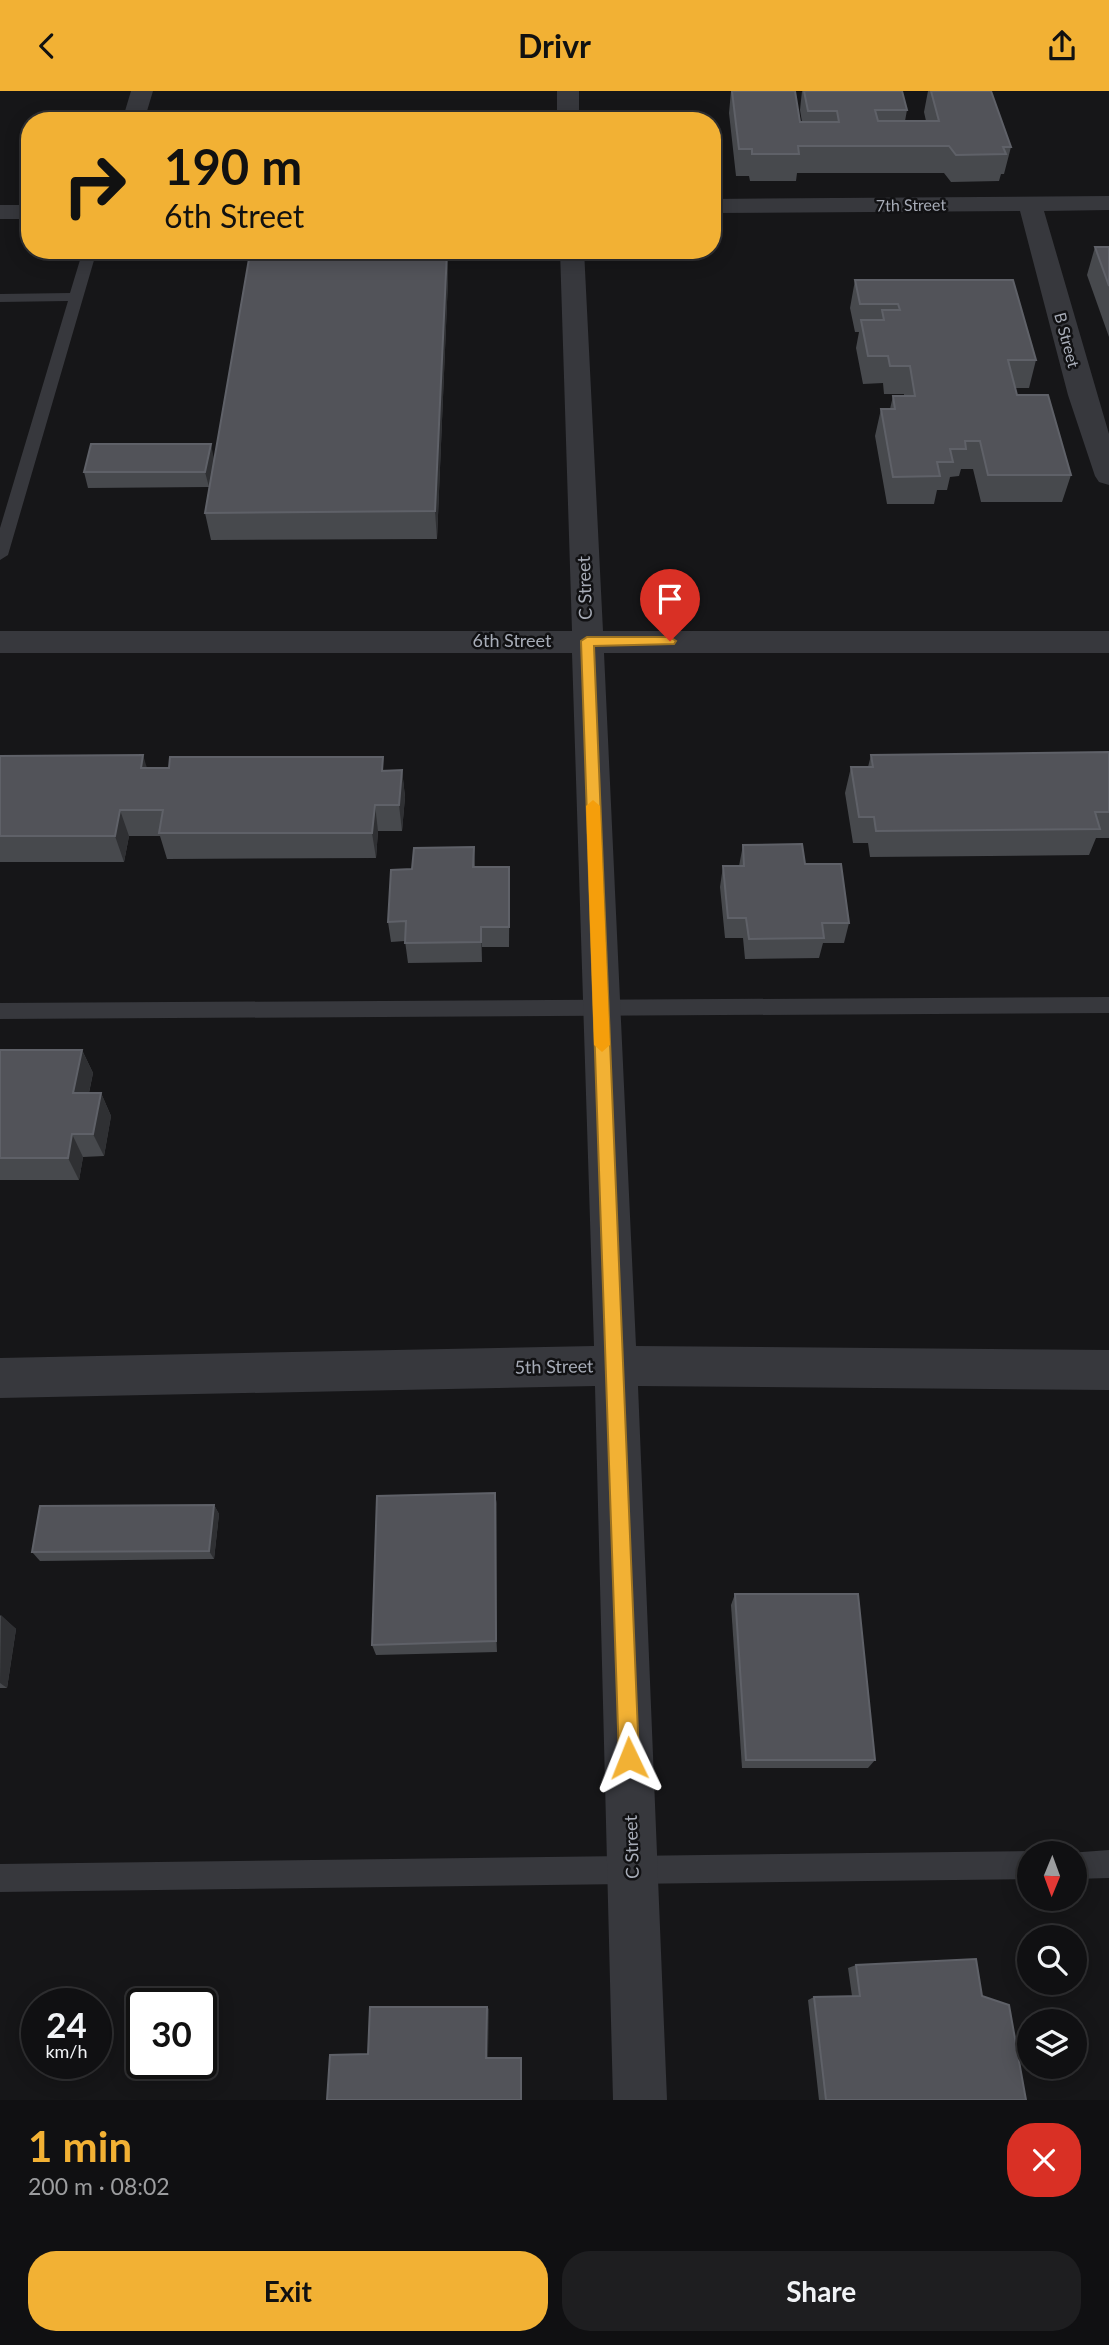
<!DOCTYPE html>
<meta charset="utf-8">
<style>
body{margin:0;font-family:Lato,sans-serif;background:#1e1e20;color:#f1f3f6;height:100vh;display:flex;flex-direction:column;font-size:26px;white-space:nowrap}
*{box-sizing:border-box;margin:0}
p{font-size:23px;color:#9c9d9f}
.icon{flex:none;width:38px;height:38px;fill:none;stroke:currentColor;stroke-width:2;stroke-linecap:round;stroke-linejoin:round}
.map{position:relative;height:2009px;overflow:hidden}
.drawer{display:flex;flex-direction:column;background:#101012;flex:1}
.drawer>*{flex:none}
.hud{position:absolute;left:21px;top:21px;width:700px;height:147px;border-radius:28px;box-shadow:0 4px 18px #0003,0 0 0 2px #303032;background:#f2b134;color:#111;overflow:hidden}
.needle{width:46px;rotate:181deg}
.fabs{position:absolute;left:1017px;top:1750px;display:grid;gap:14px}
.fabs a{display:grid;place-items:center;width:70px;height:70px;border-radius:50%;background:#101012;box-shadow:0 4px 18px #0003,0 0 0 2px #303032;font-size:35px}
.speed{position:absolute;left:21px;top:1897px;display:flex;gap:14px;font-size:35px;font-weight:700;text-align:center}
.speed>*{display:grid;place-content:center;width:91px;height:91px;border-radius:50%;background:#101012;box-shadow:0 4px 18px #0003,0 0 0 2px #303032;line-height:1}
.speed small{font-size:18px;font-weight:400}
.speed .limit{border:4px solid #111;border-radius:10px;background:#fff;color:#111}
.pin{position:absolute;display:grid;place-items:center;width:60px;height:60px;color:#fff;margin:-72px -30px;border-radius:50% 50% 50% 0;rotate:-45deg;box-shadow:0 0 7px #0007}
.pin .icon{rotate:45deg}
.me{position:absolute;width:77px;margin:-38px;rotate:358deg;stroke-linejoin:round;filter:drop-shadow(0 0 5px #0008)}
.turn{display:flex;align-items:center;gap:24px;height:147px;padding:0 28px;font-size:32px}
.turn .icon{width:91px;height:91px;stroke-width:2.5}
.turn b{display:block;font-size:49px;line-height:60px}
.round{display:grid;place-items:center;flex:none;width:74px;height:74px;border-radius:28px;background:#1e1e20}
.summary{display:flex;align-items:center;justify-content:space-between;height:119px;padding:0 28px}
h1{font-size:42px;font-weight:700;line-height:52px;color:#f2b134}
.action{display:flex;gap:14px;margin-top:auto;padding:14px 28px}
.action a{flex:1;height:80px;border-radius:28px;background:#f2b134;color:#111;font-size:28px;font-weight:700;line-height:80px;text-align:center}
.action a+a{background:#1e1e20;color:#f1f3f6}
header{display:flex;justify-content:space-between;align-items:center;height:91px;padding:0 28px;background:#f2b134;color:#111;font-size:32px;font-weight:700}
.map>svg:first-child{display:block}
.lines{fill:none;stroke-linecap:round;stroke-linejoin:round}
.service{fill:#37383d;fill-rule:evenodd}
.minor{fill:#37383d;fill-rule:evenodd}
.wall{fill:#47494d}
.shaded-wall{fill:#2f3033}
.building{fill:#525359;stroke:#5f6168;stroke-width:2}
.route{fill:#f2b134;stroke:#9d7322;stroke-width:2}
.slow{fill:#f59e0b}
.labels{text-anchor:middle;stroke-width:5;stroke-linejoin:round;paint-order:stroke}
.far-street-label{font-size:16px;fill:#a8adb8;stroke:#111113}
.street-label{font-size:18px;fill:#a8adb8;stroke:#111113}
</style>
<header><svg class="icon" aria-label="back" viewBox="0 0 24 24"><path d="M15 5l-7 7 7 7"/></svg>Drivr<svg class="icon" aria-label="share" viewBox="0 0 24 24"><path d="M12 15V3M7 8l5-5 5 5M5 13v7h14v-7"/></svg></header>
<div class="map">
<svg width="1109" height="2009" viewBox="0 0 1109 2009">
<rect width="100%" height="100%" fill="#161618"/>
<g class="lines">
<g class="service">
<path d="M83,159h14l-89,305 -8,5v-32l68,-227 -68,1v-8l70,-1z"/>
<path d="M1109,906v16l-1109,6v-16z"/>
<path d="M1109,1759v28l-35,1v-26h-5z"/>
<path d="M1029,1760l5,2h-5v26l-1029,13v-28z"/>
</g>
<g class="minor">
<path d="M131,0h22l-9,30h-22z"/>
<rect x="557" y="0" width="22" height="30"/>
<path d="M1109,105v14l-65,1 65,223v51l-10,-3 -4,-6 -27,-81 -48,-184 -308,2v-14z"/>
<rect x="0" y="114" width="30" height="14"/>
<path d="M560,159h24l19,381h506v22h-505l32,693 473,4v40l-471,-4 29,714h-54l-18,-714 -595,12v-40l594,-12 -22,-693h-572v-22h572z"/>
</g>
</g>
<g class="wall">
<path d="M731,0h64l5,31h2l-2,-12 2,-19h100l5,19 -2,11h21l-2,-9 4,-21h63l20,56 -7,27h-3l-2,7 -48,1 -7,-9h-147l-1,8h-46l-1,-5h-13l-7,-63z"/>
<path d="M1095,156h14v90l-22,-62z"/>
<path d="M447,160l1,28 -11,260 -226,1 -6,-27 4,-26 -121,1 -4,-16 130,-13z"/>
<path d="M855,189l181,80 -7,28h-14l2,7 54,80 -9,27h-81l-8,-33h-12l-2,7 -9,1 -3,13h-10l-3,14h-47l-12,-68 6,-27h9l3,-13h11v-2h-20l-1,-11 -20,1 -7,-36 3,-16h-4l-5,-24z"/>
<path d="M1109,661v86h-13l-7,17 -219,2 -2,-14h-15l-8,-50 6,-26h17l3,-12z"/>
<path d="M0,665l147,12 255,2 3,27 -3,34h-24l-2,27 -209,1 -7,-23h-31l-5,26h-124z"/>
<path d="M743,754l62,19 44,59 -5,20h-21l-4,15 -74,1 -2,-21h-18l-5,-51 3,-21h16z"/>
<path d="M474,756l1,20h34v80h-27v15l-74,1 -3,-22 -14,1 -3,-20 24,-53z"/>
<path d="M0,959h82l11,23 -4,20h12l10,23 -7,40 -21,1 -4,23h-79z"/>
<path d="M495,1402l2,13v146l-121,3 -4,-10z"/>
<path d="M214,1414l5,9 -5,45 -174,2 -8,-9z"/>
<path d="M735,1503l140,166 -7,8h-126l-11,-163z"/>
<path d="M0,1524l16,14 -9,59h-7z"/>
<path d="M856,1874l126,31 44,104h-207l-11,-100 6,-3 38,-1 -4,-28z"/>
</g>
<g class="shaded-wall">
<path d="M447,160l1,28 -11,260 -2,-28z"/>
<path d="M211,353l3,15 -5,28 -4,-15z"/>
<path d="M143,664l8,26 -10,-13z"/>
<path d="M402,679l3,27 -3,34 -3,-26z"/>
<path d="M375,714l3,26 -2,27 -4,-25z"/>
<path d="M120,719l9,26 -5,26 -9,-26z"/>
<path d="M509,776l1,20 -1,60z"/>
<path d="M481,836l1,20v15l-1,-20z"/>
<path d="M82,959l11,23 -9,43 -11,-23z"/>
<path d="M101,1002l10,23 -7,40 -11,-22z"/>
<path d="M72,1043l11,23 -4,23 -11,-22z"/>
<path d="M495,1402l2,13v146l-1,-11z"/>
<path d="M214,1414l5,9 -5,45 -5,-8z"/>
<path d="M1,1524l15,14 -9,59 -7,-5z"/>
<path d="M487,1916l2,2 -1,50 -2,-1z"/>
</g>
<g class="building">
<path d="M732,0h63l5,31h39l-2,-11h-29l-4,-20h98l5,19h-32l3,11h61l-8,-30h60l20,56h-8l3,7 -50,1 -7,-9h-151l1,8h-47v-5h-13z"/>
<path d="M1095,156h14v39z"/>
<path d="M447,160l-12,260 -230,2 45,-260z"/>
<path d="M855,189h158l23,80h-28l9,35h31l23,80h-83l-8,-34h-15l1,8h-16l3,13h-16l3,14 -47,1 -12,-68h14l-2,-13h22l-5,-30h-20l-2,-10h-20l-7,-36h23l-2,-10h18l-2,-6h-38z"/>
<path d="M91,353h120l-6,28h-121z"/>
<path d="M1109,661v60h-14l5,17 -224,2 -2,-14h-15l-8,-50h22l-2,-12z"/>
<path d="M143,664l-2,13h28l1,-11h213l-1,14 20,-1 -3,35h-24l-3,28h-213l4,-23h-43l-5,26h-115v-80z"/>
<path d="M802,753l3,20h36l8,59h-27l2,15 -75,1 -3,-21h-18l-5,-52h21l-1,-21z"/>
<path d="M474,756l-1,20h36v60h-28v15l-76,1 1,-22 -18,1 3,-52 21,-1 2,-21z"/>
<path d="M0,959h82l-9,43h28l-8,41h-21l-4,24h-68z"/>
<path d="M495,1402l1,148 -124,4 5,-149z"/>
<path d="M214,1414l-5,46 -177,1 8,-46z"/>
<path d="M735,1503h123l17,166h-129z"/>
<path d="M976,1868l6,37 27,9 17,95h-200l-12,-103 46,-1 -4,-31z"/>
<path d="M370,1916h117l-1,51h35v42h-194l3,-45 38,-1z"/>
</g>
<path class="route" d="M670,546l6,4 -2,3 -80,2 45,1112 -3,7 -7,3 -7,-3 -3,-7 -38,-1117 6,-4z"/>
<path class="slow" d="M593,709l7,6 10,239 -8,7 -8,-7 -8,-239z"/>
<g class="labels">
<g class="far-street-label">
<text transform="translate(911 114) rotate(-1)" y="6">7th Street</text>
<text transform="translate(1067 249) rotate(75)" y="6">B Street</text>
</g>
<g class="street-label">
<text transform="translate(585 497) rotate(-92)" y="6">C Street</text>
<text x="512" y="556">6th Street</text>
<text transform="translate(554 1276) rotate(-1)" y="6">5th Street</text>
<text transform="translate(632 1756) rotate(-92)" y="6">C Street</text>
</g>
</g>
</svg>
<div class="fabs">
<a><svg class="needle" viewBox="-14 -14 28 28"><path d="M0-13l5 13h-10z" fill="#e53935"/><path d="M0 13l5-13h-10z" fill="#9c9d9f"/></svg></a>
<a><svg class="icon" aria-label="search" viewBox="0 0 24 24"><circle cx="10" cy="10" r="6"/><path d="M15 15l6 6"/></svg></a>
<a><svg class="icon" aria-label="layers" viewBox="0 0 24 24"><path d="M12 4l9 5-9 5-9-5zM3 14l9 5 9-5"/></svg></a>
</div>
<div class="speed"><div>24<small>km/h</small></div><div class="limit">30</div></div>
<div class="pin" style="left:670px;top:550px;background:#d93025"><svg class="icon" aria-label="arrive" viewBox="0 0 24 24"><path d="M6 21V4h12l-3 4 3 4H6"/></svg></div>
<svg class="me" style="left:629px;top:1667px" viewBox="-20 -20 40 40"><path d="M0-17L14 15 0 8-14 15z" fill="#f2b134" stroke="#fff" stroke-width="4"/></svg>
<div class="hud">
<div class="turn"><svg class="icon" aria-label="right" viewBox="0 0 24 24"><path d="M7 20v-9h11M14 6l5 5-5 5"/></svg><div><b>190 m</b>6th Street</div></div>
</div>
</div>
<section class="drawer">
<div class="summary"><div><h1>1 min</h1><p>200 m · 08:02</p></div><a class="round" style="background:#d93025;color:#fff"><svg class="icon" aria-label="close" viewBox="0 0 24 24"><path d="M6 6l12 12M18 6L6 18"/></svg></a></div>
<div class="action"><a>Exit</a><a>Share</a></div>
</section>
